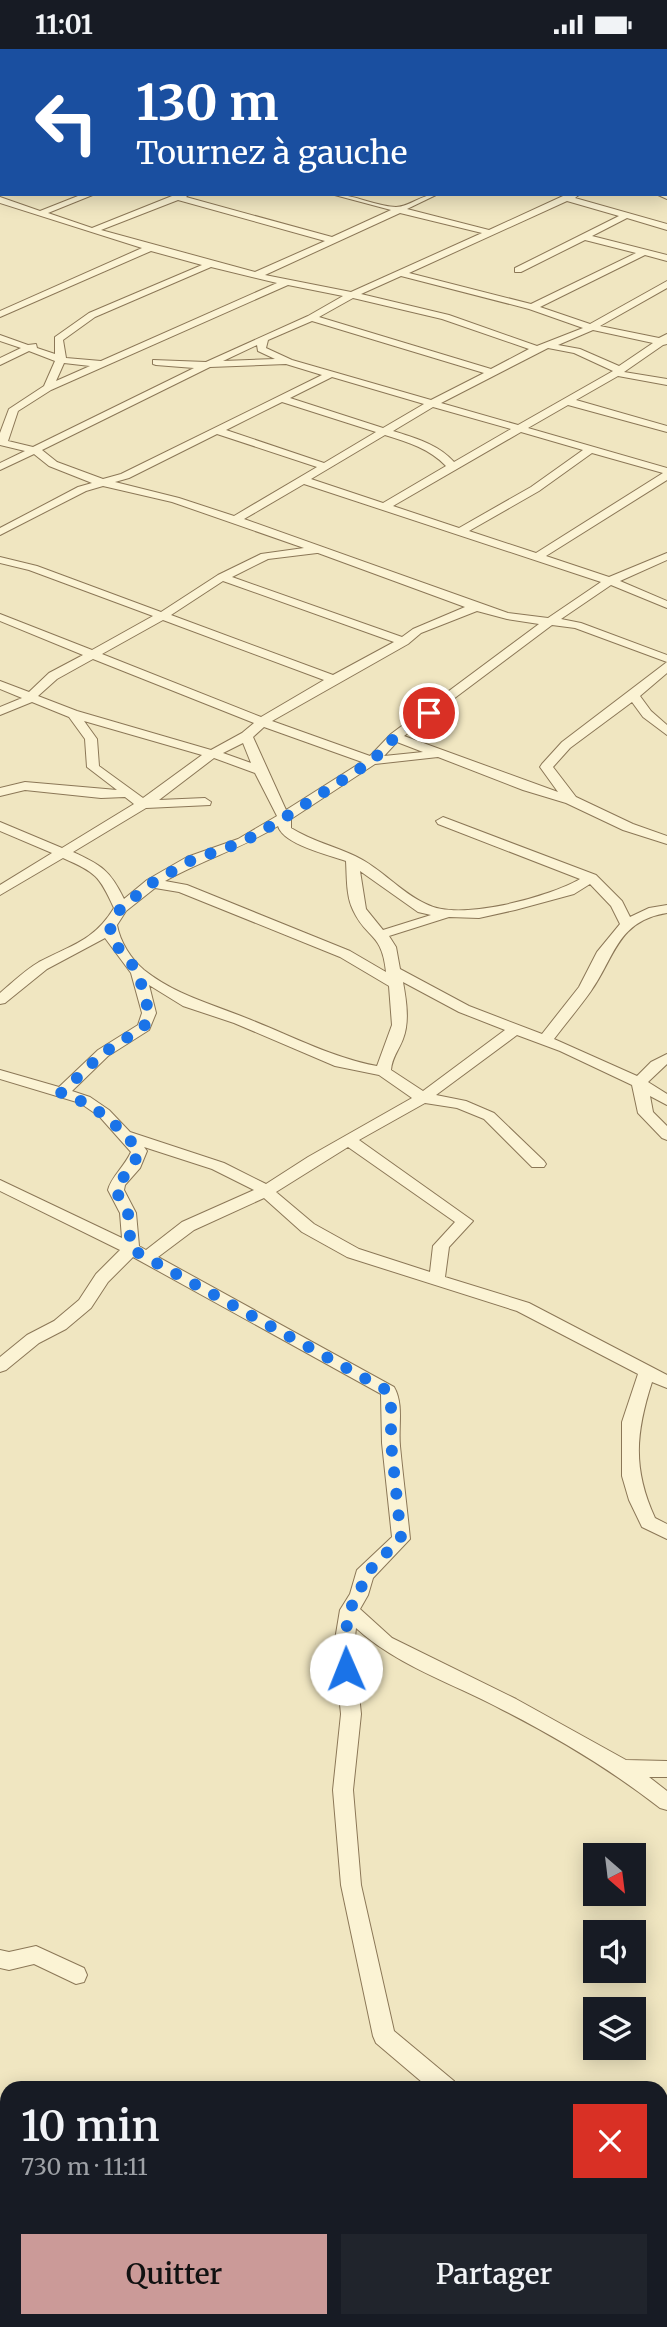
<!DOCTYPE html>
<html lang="fr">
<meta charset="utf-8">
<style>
body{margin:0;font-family:Merriweather,serif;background:#20242c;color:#f1f3f6;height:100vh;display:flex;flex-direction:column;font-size:26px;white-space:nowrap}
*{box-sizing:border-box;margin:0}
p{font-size:23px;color:#9ea1a6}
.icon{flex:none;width:38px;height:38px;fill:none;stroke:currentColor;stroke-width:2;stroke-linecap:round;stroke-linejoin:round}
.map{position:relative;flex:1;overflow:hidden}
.sheet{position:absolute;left:0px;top:2032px;width:668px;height:247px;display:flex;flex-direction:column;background:#171b24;border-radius:21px 21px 0 0;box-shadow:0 4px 18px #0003}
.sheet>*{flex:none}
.banner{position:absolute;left:0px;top:0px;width:668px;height:147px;box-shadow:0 4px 18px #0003;background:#1a4fa0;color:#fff;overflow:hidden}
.needle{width:46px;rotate:152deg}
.fabs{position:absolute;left:583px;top:1794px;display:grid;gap:14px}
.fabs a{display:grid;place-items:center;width:63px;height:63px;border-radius:0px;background:#171b24;box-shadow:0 4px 18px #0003;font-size:35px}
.pin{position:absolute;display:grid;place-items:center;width:60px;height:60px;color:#fff;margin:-30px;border:4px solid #fff;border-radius:50%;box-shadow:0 2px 7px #0007}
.me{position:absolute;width:77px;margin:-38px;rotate:359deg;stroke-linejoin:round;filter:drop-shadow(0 0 5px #0008)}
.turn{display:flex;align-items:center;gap:24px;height:147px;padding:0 21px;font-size:32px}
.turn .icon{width:91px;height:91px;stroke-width:2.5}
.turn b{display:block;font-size:49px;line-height:60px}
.round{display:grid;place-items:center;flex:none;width:74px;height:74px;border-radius:0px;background:#20242c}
.headline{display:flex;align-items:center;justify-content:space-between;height:119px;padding:0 21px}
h1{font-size:42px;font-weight:600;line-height:52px}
.button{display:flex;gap:14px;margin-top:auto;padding:14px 21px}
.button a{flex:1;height:80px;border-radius:0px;background:#cb9a98;color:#111;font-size:28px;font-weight:600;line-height:80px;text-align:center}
.button a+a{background:#20242c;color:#f1f3f6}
.status{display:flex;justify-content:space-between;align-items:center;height:49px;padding:0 35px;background:#171b24;direction:ltr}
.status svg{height:19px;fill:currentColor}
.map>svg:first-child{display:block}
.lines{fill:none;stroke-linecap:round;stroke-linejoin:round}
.minor-casing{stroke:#8b7757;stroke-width:2}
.trunk-casing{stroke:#58442c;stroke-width:3}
.minor{fill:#fbf3d4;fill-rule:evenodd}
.trunk{fill:#eec871;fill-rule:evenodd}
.route{stroke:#1a73e8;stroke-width:12;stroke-dasharray:0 21.6}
</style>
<div class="status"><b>11:01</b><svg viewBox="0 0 49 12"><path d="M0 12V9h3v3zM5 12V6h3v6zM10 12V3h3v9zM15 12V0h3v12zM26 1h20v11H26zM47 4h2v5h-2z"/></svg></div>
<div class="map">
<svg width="667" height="2278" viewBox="0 0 667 2278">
<rect width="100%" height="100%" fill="#f0e6c1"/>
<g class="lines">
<defs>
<g id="minor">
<path d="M37,0h11l-14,2z"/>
<path d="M88,0l14,2h-12z"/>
<path d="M183,0l16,2h-14z"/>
<path d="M228,0h11l-13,2z"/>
<path d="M0,12h2l-2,5z"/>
<rect x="0" y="46" width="2" height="4"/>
<rect x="0" y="65" width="2" height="4"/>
<rect x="0" y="104" width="2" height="5"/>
<path d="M667,144v6l-11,-5h11z"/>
<path d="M83,145h12l-47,19 44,15 85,-34h12l-3,3 146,40 59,-27 -60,-16c23,0 43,12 65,13 13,0 26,-13 42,-13l-31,15 82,21 74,-34 17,-2 -5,4 92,26v6l-40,-12 -35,18 75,19v6l-22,-6 -105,52 50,17 77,-43v7l-67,38 59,12 8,-4v10l-4,1 -39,27 43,7v6l-49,-9 -42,24 91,26v6l-99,-27 -40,23 139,40v12l-121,76 63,21 58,-24v7l-47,21 47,20v7l-56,-23 -50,34 20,4 86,32v18l-27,23 11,15 16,14v10l-24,-18 -11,-15 -62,46 -17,19 23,30 57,27 34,12v8l-44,-14 -57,-27 -43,-13 -85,-33 -63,7 -84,55v9c21,13 43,18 64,28 26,12 45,36 71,48 33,18 123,-7 154,-25l-142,-55 -2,-3 7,-4 153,58 26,26 8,16 19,-9 18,-3v8c-50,8 -52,44 -76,78 -12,17 -25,32 -37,48l83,37 14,-14 16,-8v10l-19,18 19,12v11l-17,-9 3,16 14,14v14l-5,-2 -24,-25 -6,-28 -72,-34 -43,-16 -81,60 30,6 28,12 50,48 2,3 -2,3h-12l-48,-48 -27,-11 -32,-5 -66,37 114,81 -24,26 -4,30 84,26 138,72v13l-15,-6c-16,50 -20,86 3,136l12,6v15l-25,-12 -13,-27 -7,-24v-54l16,-48 -121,-63 -170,-54 -45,-25 -38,-34 -70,32 -36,27 236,130c10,17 4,40 6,59 3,31 7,62 10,93l-37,39 -5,17 -8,14 32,29 124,61 110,61 41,1v16h-18l18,14v19l-7,-2c-50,-39 -104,-71 -159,-99 -49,-26 -105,-44 -145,-81l-2,18 7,68 -8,76 8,95 33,146 60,50 3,7h-28l-53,-45 -3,-7 -32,-151 -8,-95 8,-76 -7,-68 6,-36 10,-16 7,-24 35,-33 -10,-94 -1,-49 -248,-137 -25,25 -17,26 -25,21 -27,14 -33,27 -6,2v-15l27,-22 27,-14 25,-21 17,-26 24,-24 -120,-59v-11l122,58 -2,-25 -12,-23c3,-13 17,-24 23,-38l-32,-36 -19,-13 -80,-24v-9l59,17 39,-37 40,-25 4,-12 -11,-40 -26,-35 -58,31 -42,34 -5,1v-11c13,-11 25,-23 39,-31 32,-17 55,-21 75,-54 -15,-33 -18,-35 -51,-50l-63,37v-10l52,-32 -52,-22v-9l62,26 72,-44 -9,-7 -24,1 -76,-8 -25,6v-8l25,-6 92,8 -30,-23 -2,-28 -16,-22 -37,-15 -32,13v-8l22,-9 -22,-9v-8l29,11 20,-19 34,-18 -83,-34v-7l92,36 61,-34 -124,-46 -29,-7v-6l37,9 124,46 57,-37 43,-21 43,-6 -132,-46 -69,-16 -17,5 -86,44v-7l78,-41 14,-4 -43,-17 -15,-12 -34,16v-7l25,-12 -25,-6v-12l9,-24 35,-23 11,-25 -26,-10 -29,14v-7l21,-10 -21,-7v-6l28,10 8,-1 1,4 18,6v-17l34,-24 113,-48 -51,-14 -151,66v-6l142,-63 -142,-45v-6l40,14zM178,151l147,41 -70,31 -154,-42zM567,152l52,15 -104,52v4h6l64,-32 51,13 -105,51 -122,-31zM400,164l82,20 -131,59 -86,-17zM211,218l66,16 -176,78 -35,-3 -3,-18 32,-23zM401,227l128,33 54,19 -46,18 -88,-31 -88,-21zM288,236l55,11 -35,20 -102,46 -53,-2v4l3,1 38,3 -161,79 -25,-6 10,-30 33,-21zM353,249l89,21 87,30 -38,20 -172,-52zM312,272l172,52 -53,27 -139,-40 -26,-12 2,-8zM593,281l60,13 -34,23 -39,-17 -22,-4zM257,296l1,6 17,8 -52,2zM548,299l26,5 39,18 -95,54 -77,-22zM64,314l26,3 -34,15zM286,315l36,11 -201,99 -18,5 -46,-17 -15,-12 168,-83zM332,328l92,27 -41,24 -93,-30zM282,353l94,30 -52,31 -98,-33zM433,358l78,22 -57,33c-16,-18 -39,-24 -61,-31zM521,383l62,18 -52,37 -72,41 -66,-22zM217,385l100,33 -83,49 -55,-18 -64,-16 14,-4zM385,386c23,7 45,14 61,31l-63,37 -72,-24zM592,404l71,20 -127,80 -67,-22 70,-40zM304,435l297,98 -53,36 -40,-5 -264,-94zM317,504h1l147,54 -52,22 -11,8 -170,-60 36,-18zM223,532l171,61 -61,33 -162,-60zM477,562l30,8 32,5 -148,110 -21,22 -98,-35 136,-77 13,-11zM163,571l161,60 -63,37 -159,-63zM552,576l23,3 92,34 -105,80 -20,22 -2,3 18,25 -154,-56zM93,610l161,64 -12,10 -31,17 -134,-39 -39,-15 19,-17zM84,672l118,34 -59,43 -44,-32 -2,-27zM264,678l98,35 -76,48 -33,-73zM397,693l26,10 -39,4zM243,694l8,20 -28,-10zM214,709l41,15 22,43 -39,23 -51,18 -40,23 -23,19c-14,-29 -23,-34 -51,-47l73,-44 64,-3 1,-3 -6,-4 -46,2zM278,777c5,18 50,29 68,35 1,16 0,35 7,49 14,30 29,22 33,62l-36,-21 -163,-66 -22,-4c37,-21 77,-33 113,-55zM360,822l58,41 13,3 -48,15 -17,-21zM590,835l21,22 9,18 -23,28 -18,35 -37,47 -73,-28 -69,-37 -4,-22 -7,-11 60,-19 30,1 36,-8 59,-16zM155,839l24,4 161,65 49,29 3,39 -15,41c-47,-9 -87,-31 -131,-48 -37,-15 -70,-23 -102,-48 -13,-11 -24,-28 -27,-45l9,-14zM403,933l56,30 46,18 -82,61 -32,-21c1,-13 8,-20 12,-31 7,-18 3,-40 0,-57zM149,936l34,21 51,17 101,43 44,9 33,23 -104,59 -42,27 -42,-21 -94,-31 -21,-22 -19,-13 -18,-6 36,-35 41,-26 7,-17zM144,1098l68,22 42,21 -72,32 -36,28 -7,-4 -3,-33 -12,-23 1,-5 15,-17 7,-17zM348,1098l107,75 -22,24 -3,26 -71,-23 -45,-25 -38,-32z"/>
<path d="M36,1897l48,22 3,7 -3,7 -8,2 -42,-20 -25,6 -9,-2v-18l9,2z"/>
<path d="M526,2272h24l-2,6h-24z"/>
</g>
<path id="trunk" d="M630,0h21l1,2h-20z"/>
</defs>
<use href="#minor" class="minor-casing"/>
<use href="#trunk" class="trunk-casing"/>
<use href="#minor" class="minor"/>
<use href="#trunk" class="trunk"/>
</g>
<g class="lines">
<path class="route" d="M346,1620l-2,-23 5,-36 10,-15 6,-20 36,-37 -10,-95v-43l-3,-9 -257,-142 -3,-36 -12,-22 1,-7 15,-16 7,-17c-23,-28 -44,-47 -78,-58l42,-40 41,-26 5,-14 -11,-41 -26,-32 -2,-14 11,-18 31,-25 40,-23 51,-18 41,-24 88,-57 23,-24 34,-24"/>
</g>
</svg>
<div class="fabs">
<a><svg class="needle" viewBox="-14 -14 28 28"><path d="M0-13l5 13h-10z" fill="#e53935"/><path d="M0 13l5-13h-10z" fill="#9ea1a6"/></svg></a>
<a><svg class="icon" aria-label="sound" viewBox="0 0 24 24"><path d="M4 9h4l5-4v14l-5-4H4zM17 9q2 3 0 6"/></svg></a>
<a><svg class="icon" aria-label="layers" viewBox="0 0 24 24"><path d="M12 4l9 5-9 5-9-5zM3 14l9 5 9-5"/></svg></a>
</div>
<div class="pin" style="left:429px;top:664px;background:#d93025"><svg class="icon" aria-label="arrive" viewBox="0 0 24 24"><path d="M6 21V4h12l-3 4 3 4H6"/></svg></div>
<svg class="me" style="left:346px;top:1620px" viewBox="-20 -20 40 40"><circle r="19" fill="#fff"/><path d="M0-13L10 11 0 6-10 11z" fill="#1a73e8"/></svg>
<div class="banner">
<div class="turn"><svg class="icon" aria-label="left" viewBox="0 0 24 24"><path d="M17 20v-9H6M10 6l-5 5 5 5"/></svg><div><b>130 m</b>Tournez à gauche</div></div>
</div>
<section class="sheet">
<div class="headline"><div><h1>10 min</h1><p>730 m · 11:11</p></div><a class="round" style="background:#d93025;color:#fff"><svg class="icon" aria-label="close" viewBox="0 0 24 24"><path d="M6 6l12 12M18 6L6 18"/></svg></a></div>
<div class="button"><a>Quitter</a><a>Partager</a></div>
</section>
</div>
